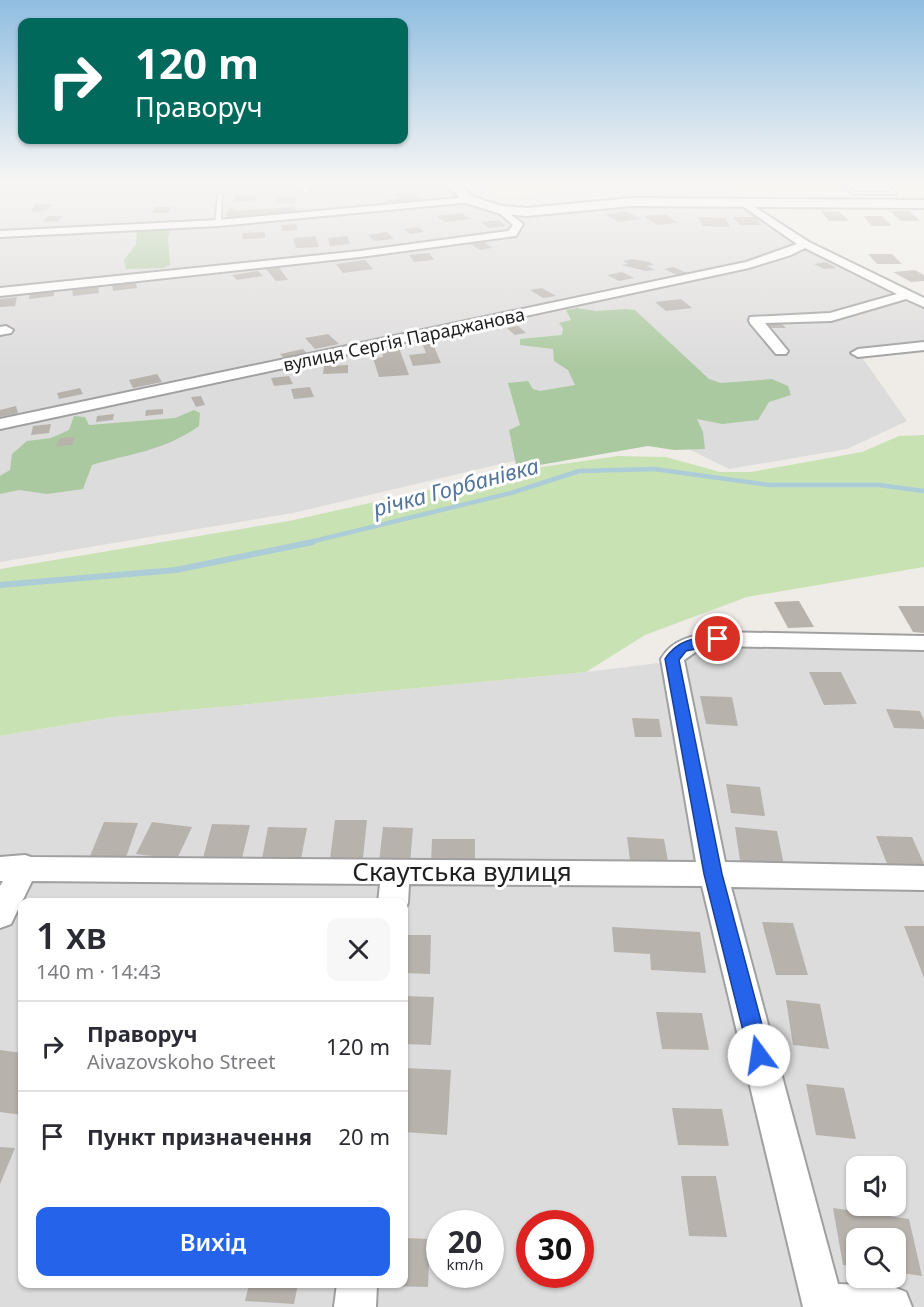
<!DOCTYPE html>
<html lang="uk">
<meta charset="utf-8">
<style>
body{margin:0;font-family:"Noto Sans",sans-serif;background:#f7f7f7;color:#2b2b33;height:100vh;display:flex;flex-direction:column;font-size:22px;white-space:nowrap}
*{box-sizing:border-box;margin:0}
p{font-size:20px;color:#7c7c81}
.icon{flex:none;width:33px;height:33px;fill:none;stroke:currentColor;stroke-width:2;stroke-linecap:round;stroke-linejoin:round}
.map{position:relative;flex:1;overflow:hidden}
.side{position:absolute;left:18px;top:898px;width:390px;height:390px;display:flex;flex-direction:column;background:#fff;border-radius:12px;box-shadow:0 2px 4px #0004}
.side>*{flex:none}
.guide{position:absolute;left:18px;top:18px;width:390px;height:126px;border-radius:12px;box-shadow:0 2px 4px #0004;background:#00695c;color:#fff;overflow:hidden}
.fabs{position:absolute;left:846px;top:1156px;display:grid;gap:12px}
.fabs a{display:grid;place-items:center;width:60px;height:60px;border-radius:12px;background:#fff;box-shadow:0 2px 4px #0004;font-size:30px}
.speed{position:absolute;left:426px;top:1210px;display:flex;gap:12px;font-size:30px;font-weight:700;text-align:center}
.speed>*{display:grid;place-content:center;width:78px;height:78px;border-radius:50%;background:#fff;box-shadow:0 2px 4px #0004;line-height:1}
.speed small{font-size:15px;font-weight:400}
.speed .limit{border:9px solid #d22;background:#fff;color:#111}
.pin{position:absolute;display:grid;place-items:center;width:51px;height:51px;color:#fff;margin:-26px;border:3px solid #fff;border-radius:50%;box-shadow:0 2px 6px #0007}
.me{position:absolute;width:66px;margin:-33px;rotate:346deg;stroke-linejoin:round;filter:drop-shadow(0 0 4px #0008)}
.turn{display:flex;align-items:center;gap:21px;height:126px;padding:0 18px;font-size:27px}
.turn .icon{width:78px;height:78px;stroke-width:2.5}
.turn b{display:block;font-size:42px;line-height:51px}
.round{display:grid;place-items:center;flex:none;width:63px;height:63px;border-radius:12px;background:#f7f7f7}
.headline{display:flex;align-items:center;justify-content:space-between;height:102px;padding:0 18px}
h1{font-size:36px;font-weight:600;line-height:45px}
.button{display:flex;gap:12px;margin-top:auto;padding:12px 18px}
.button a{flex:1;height:69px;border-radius:12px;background:#2563eb;color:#fff;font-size:24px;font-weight:600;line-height:69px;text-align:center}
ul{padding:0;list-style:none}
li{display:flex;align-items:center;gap:18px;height:90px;padding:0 18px;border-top:2px solid #e1e1e2}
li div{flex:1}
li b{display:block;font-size:22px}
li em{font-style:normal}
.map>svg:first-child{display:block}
.residential{fill:#dddcdc;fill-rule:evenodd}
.education{fill:#fafbe3}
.grass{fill:#c9e2b3}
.forest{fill:#abc9a0}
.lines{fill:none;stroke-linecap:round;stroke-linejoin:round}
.stream-far1{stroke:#acccd7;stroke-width:4.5}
.stream{stroke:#acccd7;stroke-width:6}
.building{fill:#b8b2ad}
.service-casing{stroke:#a0a0a0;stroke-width:3}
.minor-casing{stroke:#a0a0a0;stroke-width:4}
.tertiary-casing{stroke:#a0a0a0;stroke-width:4}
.service{fill:#fff;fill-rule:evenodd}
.minor{fill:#fff;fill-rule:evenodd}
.tertiary{fill:#fff;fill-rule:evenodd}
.route{fill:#2563eb;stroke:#184099;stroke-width:1.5}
.labels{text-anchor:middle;stroke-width:6;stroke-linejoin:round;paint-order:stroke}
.far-street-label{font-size:18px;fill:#1f1f1f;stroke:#fff}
.water-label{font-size:22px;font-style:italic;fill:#54769c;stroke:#fff}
.near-street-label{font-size:26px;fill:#1f1f1f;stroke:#fff}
</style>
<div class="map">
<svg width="924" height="1307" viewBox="0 0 924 1307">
<rect width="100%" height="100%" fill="#efece7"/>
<g class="residential">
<path d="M0,184h450l20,16 31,10 130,-8 113,1 61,41 119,59v43l-65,7 48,68 -60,28 -118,20 -59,-29 -161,22 -216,51 -293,49z"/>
<path d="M721,645l203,3v659h-924v-571l113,-19 473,-45 97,-12zM22,903h382v381h-382zM856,1167h40v39h-40zM440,1224h50v51h-50zM530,1224h50v51h-50zM856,1239h40v39h-40z"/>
</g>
<g class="education">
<path d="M479,184h156l-135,13z"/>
<path d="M716,184h208v13l-184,-4z"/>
</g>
<path class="grass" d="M924,435v132l-177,30 -102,38 -59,37 -473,45 -113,19v-167l289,-48 225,-50 104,-15 48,1 54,15h31l111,-20 37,-16z"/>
<g class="forest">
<path d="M166,228l5,1 -3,10 2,26 -7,3 -37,1 -2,-9 12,-16 1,-14z"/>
<path d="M577,308l19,3 30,-2 9,1 74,69 12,4 51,-4 16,7 3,9 -22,7 -11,18 -36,4 -25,-5 6,13 2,17 -31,1 -26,-4 -114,20 -18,-1 -7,-35 11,-5 -12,-42 20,-2 5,8 7,2 35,-6 -7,-15 -14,-9 -1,-12 -33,-4v-6l42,-4 1,-7 -4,-5 12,-3 -5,-10z"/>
<path d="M194,410l6,3 -1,13c-35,25 -67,27 -107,39l-9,24 -36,5 -28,-4 -19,4v-18l10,-6 2,-16 15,-13 24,-3 18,-8 5,-14 11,1 4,8 86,-7z"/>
</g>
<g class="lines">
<path class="stream-far1" d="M306,543l205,-50 68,-22 75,-2 115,16h110l45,6"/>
<path class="stream" d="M0,585l176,-15 137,-28"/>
</g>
<g class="building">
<path d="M278,184h16l-3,5h-16z"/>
<path d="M330,184h16l-3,6h-17z"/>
<path d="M415,184l4,3 -24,3 -7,-5z"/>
<path d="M412,193l11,8 -31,4 -6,-5 15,-2 -5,-3z"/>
<path d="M236,195h22l-4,6 -22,1z"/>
<path d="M278,197h19l-3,6h-19z"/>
<path d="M36,204h16l-6,7 -16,1z"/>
<path d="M155,207h17l-4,6h-17z"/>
<path d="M234,207l2,4 59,-4 3,6 -71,5 -1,-6h3l-1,-4z"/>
<path d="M626,211l14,8 -22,3 -13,-8z"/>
<path d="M821,211l19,1 9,9h-20z"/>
<path d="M890,211h19l11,10h-19z"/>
<path d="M462,213l9,6 -26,3 -8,-6z"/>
<path d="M665,214l13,9 -21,2 -13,-9z"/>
<path d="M48,216h15l-5,5 -15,1z"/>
<path d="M863,216h19l10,10h-20z"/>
<path d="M698,217l27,1 5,9 -27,-1z"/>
<path d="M733,217h22l6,8h-22z"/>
<path d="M499,220l7,6 -18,2 -7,-6z"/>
<path d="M296,224l1,6 -15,1 -1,-6z"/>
<path d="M418,227l6,5 -14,2 -6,-5z"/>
<path d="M265,232v6l-23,1 1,-6z"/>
<path d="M387,232l7,7 -20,2 -6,-6z"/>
<path d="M315,236l4,11 -23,1 -3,-10z"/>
<path d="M347,236l3,8 -20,2 -2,-8z"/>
<path d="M484,242l8,6 -12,2 -9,-6z"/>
<path d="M429,253l5,7 -20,2 -5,-7z"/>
<path d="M868,254h24l10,10h-25z"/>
<path d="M632,259l17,3 5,3 -7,1 8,4 -9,1 -25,-6 7,-1 -5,-3z"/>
<path d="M365,260l8,9 -30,4 -7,-9z"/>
<path d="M826,262l10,6 -12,1 -10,-5z"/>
<path d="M278,266l10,14 -12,1 -11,-13z"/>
<path d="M673,267l14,6 -10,2 -13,-6z"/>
<path d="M915,270l9,5v6l-13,1 -18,-10z"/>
<path d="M258,271l5,5 -26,4 -5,-5z"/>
<path d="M622,272l12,6 -15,3 -12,-6z"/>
<path d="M135,281l2,7 -24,3 -1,-7z"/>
<path d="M98,286l1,7 -26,3 -1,-7z"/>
<path d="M542,288l14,8 -13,2 -13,-8z"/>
<path d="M54,290v6l-25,3 1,-6z"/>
<path d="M17,297l-2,9 -15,1v-8z"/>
<path d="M681,299l11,9 -26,3 -11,-9z"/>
<path d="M764,323h17l5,5h-17z"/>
<path d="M518,326l8,7 -11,2 -8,-7z"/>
<path d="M328,334l11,10 -24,5 -10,-11z"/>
<path d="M432,342l9,21 -28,3 -4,-11 17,-2 -4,-10z"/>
<path d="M399,348l10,27 -30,2 -6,-19 10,-1 -2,-7z"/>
<path d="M303,349l6,7 -23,4 -6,-6z"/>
<path d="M348,365v8l-25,1 1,-8z"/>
<path d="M157,374l5,8 -29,6 -4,-8z"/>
<path d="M289,376l4,8 -19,2 -3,-8z"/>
<path d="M310,387l4,10 -20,2 -3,-10z"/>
<path d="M80,388l3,6 -24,5 -2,-6z"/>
<path d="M201,396l4,9 -9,2 -5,-10z"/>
<path d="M16,406l2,7 -18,4v-7z"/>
<path d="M163,409v5l-18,2 1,-6z"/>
<path d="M114,414l-1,6 -17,2 1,-6z"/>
<path d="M51,424l-2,9 -18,2 2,-9z"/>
<path d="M75,437l-3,8 -16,1 4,-8z"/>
<path d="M799,601l15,26 -26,1 -14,-26z"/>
<path d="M898,606h26v27l-11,-1z"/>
<path d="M809,672h32l16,32 -33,1z"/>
<path d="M700,696l32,1 6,29 -32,-2z"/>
<path d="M886,709l34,2 4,9v9l-30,-1z"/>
<path d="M632,718l27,1 3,18h-27z"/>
<path d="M726,784l34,3 5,29 -34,-3z"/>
<path d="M335,820h32l-4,38 -33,1z"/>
<path d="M104,822l34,1 -12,34 -36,-1z"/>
<path d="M152,822l40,5 -15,32 -41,-5z"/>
<path d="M212,824l38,1 -8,33h-39z"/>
<path d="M268,827l39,1 -6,31h-39z"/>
<path d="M383,827l30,1 -3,35 -31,-1z"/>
<path d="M735,827l42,4 8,39 -44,-3z"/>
<path d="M876,836l36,1 12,27v7h-34z"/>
<path d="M627,837l37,2 4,22 -38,-1z"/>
<path d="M432,839h43v24l-44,-1z"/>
<path d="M762,922l31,1 15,52h-32z"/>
<path d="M904,926h20v52z"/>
<path d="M612,927l88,5 6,41 -55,-3 -1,-16 -36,-2z"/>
<path d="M404,935h27l-1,39 -26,-1z"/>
<path d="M404,996l30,1 -3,48 -27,-1z"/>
<path d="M786,1000l34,4 9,45 -36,-4z"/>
<path d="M656,1012l46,1 7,37 -47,-1z"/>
<path d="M0,1050l22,3v62l-22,-3z"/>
<path d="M404,1068l47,2 -4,65 -43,-3z"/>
<path d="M806,1084l38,4 12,51 -40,-4z"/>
<path d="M672,1108l50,1 7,37 -51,-1z"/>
<path d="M0,1147l15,1 -15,36z"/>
<path d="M681,1176h35l11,61 -38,-1z"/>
<path d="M833,1208l76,11 13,57 -26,-4v-33h-40v28l-13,-2z"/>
<path d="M404,1238l26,1 -2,48 -46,-1v-2h22z"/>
<path d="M249,1284h49l-4,20 -49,-3z"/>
</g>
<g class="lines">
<defs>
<g id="service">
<path d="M307,184h5l-5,9h-4z"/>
<path d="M841,184h5l8,8h36l-8,-8h5l10,10h-44z"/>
<path d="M220,193l2,1 -1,29 -3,2 -3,-2 3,-29z"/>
</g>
<g id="minor">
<path d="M470,197l3,1v4l-255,24 -218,11v-6l218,-11z"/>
<path d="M744,200l65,42 115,56v9l-18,-8 -75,22 -66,2 23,28 -2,3h-10l-26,-31 -1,-3 1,-3 80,-4 67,-19 -92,-46 -14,7 -42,13 -749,161v-10l746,-157 51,-18 -56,-39 -2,-2z"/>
<path d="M501,207l22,17 -7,12 -156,21 -360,39v-8l360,-37 148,-20 5,-6 -17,-15z"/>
<path d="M6,326l7,4 -2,3 -11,2v-8z"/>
<path d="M924,342v8l-66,7 -7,-4 7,-4z"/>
<path d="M718,632l206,4v14l-206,-4 -18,3 -16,11 41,202 199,4v24l-193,-3 107,397 53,2 15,6 6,15h-109l-101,-421 -293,-2 -1,19 -4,9v-9h-26l2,-19 -348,-3 -21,43 -11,4v-42l3,-5h-3v-24l25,-2 6,2 665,5 -35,-203c12,-21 34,-24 57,-27z"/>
<path d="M337,1284h40l-1,23h-42z"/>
</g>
<path id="tertiary" d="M445,184h13l16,13 28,9 25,2 104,-10 293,2v8l-293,-2 -104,10 -26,-2 -35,-11z"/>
</defs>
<use href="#service" class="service-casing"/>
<use href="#minor" class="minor-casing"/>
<use href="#tertiary" class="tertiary-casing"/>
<use href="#service" class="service"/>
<use href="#minor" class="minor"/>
<use href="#tertiary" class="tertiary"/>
</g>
<linearGradient id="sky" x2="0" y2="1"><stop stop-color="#90bee1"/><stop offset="0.5" stop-color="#f8f6f4"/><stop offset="1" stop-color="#f8f6f4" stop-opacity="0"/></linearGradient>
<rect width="924" height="367" fill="url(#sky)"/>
<path class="route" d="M718,635l7,4 -2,4 -37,8 -7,9 43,214 48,181 -3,7 -8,3 -7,-3 -3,-7 -45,-181 -39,-215c13,-20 31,-21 53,-24z"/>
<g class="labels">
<g class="far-street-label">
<text transform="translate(404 340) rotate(-12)" y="6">вулиця Сергія Параджанова</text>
</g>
<g class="water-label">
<text transform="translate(456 487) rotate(-15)" y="8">річка Горбанівка</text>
</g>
<g class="near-street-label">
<text x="462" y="881">Скаутська вулиця</text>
</g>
</g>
</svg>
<div class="fabs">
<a><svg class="icon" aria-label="sound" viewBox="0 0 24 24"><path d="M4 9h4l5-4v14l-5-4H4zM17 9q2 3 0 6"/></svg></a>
<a><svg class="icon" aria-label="search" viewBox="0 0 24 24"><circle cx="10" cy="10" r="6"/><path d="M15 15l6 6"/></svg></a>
</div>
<div class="speed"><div>20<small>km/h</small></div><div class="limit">30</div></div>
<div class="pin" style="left:718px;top:639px;background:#d93025"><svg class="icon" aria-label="arrive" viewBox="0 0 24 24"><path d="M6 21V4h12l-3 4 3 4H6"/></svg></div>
<svg class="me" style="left:759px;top:1055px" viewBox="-20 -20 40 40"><circle r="19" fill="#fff"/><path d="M0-13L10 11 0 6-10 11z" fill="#2563eb"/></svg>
<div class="guide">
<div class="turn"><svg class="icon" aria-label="right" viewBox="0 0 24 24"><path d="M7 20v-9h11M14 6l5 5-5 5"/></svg><div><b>120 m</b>Праворуч</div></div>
</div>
<section class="side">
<div class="headline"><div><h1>1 хв</h1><p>140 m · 14:43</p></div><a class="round"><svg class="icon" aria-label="close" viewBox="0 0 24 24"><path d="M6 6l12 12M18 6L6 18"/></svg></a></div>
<ul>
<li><svg class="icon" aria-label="right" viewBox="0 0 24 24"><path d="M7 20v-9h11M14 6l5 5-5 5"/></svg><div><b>Праворуч</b><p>Aivazovskoho Street</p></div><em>120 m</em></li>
<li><svg class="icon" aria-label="arrive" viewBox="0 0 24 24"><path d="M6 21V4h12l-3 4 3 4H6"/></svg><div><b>Пункт призначення</b></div><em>20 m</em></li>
</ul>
<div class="button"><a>Вихід</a></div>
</section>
</div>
